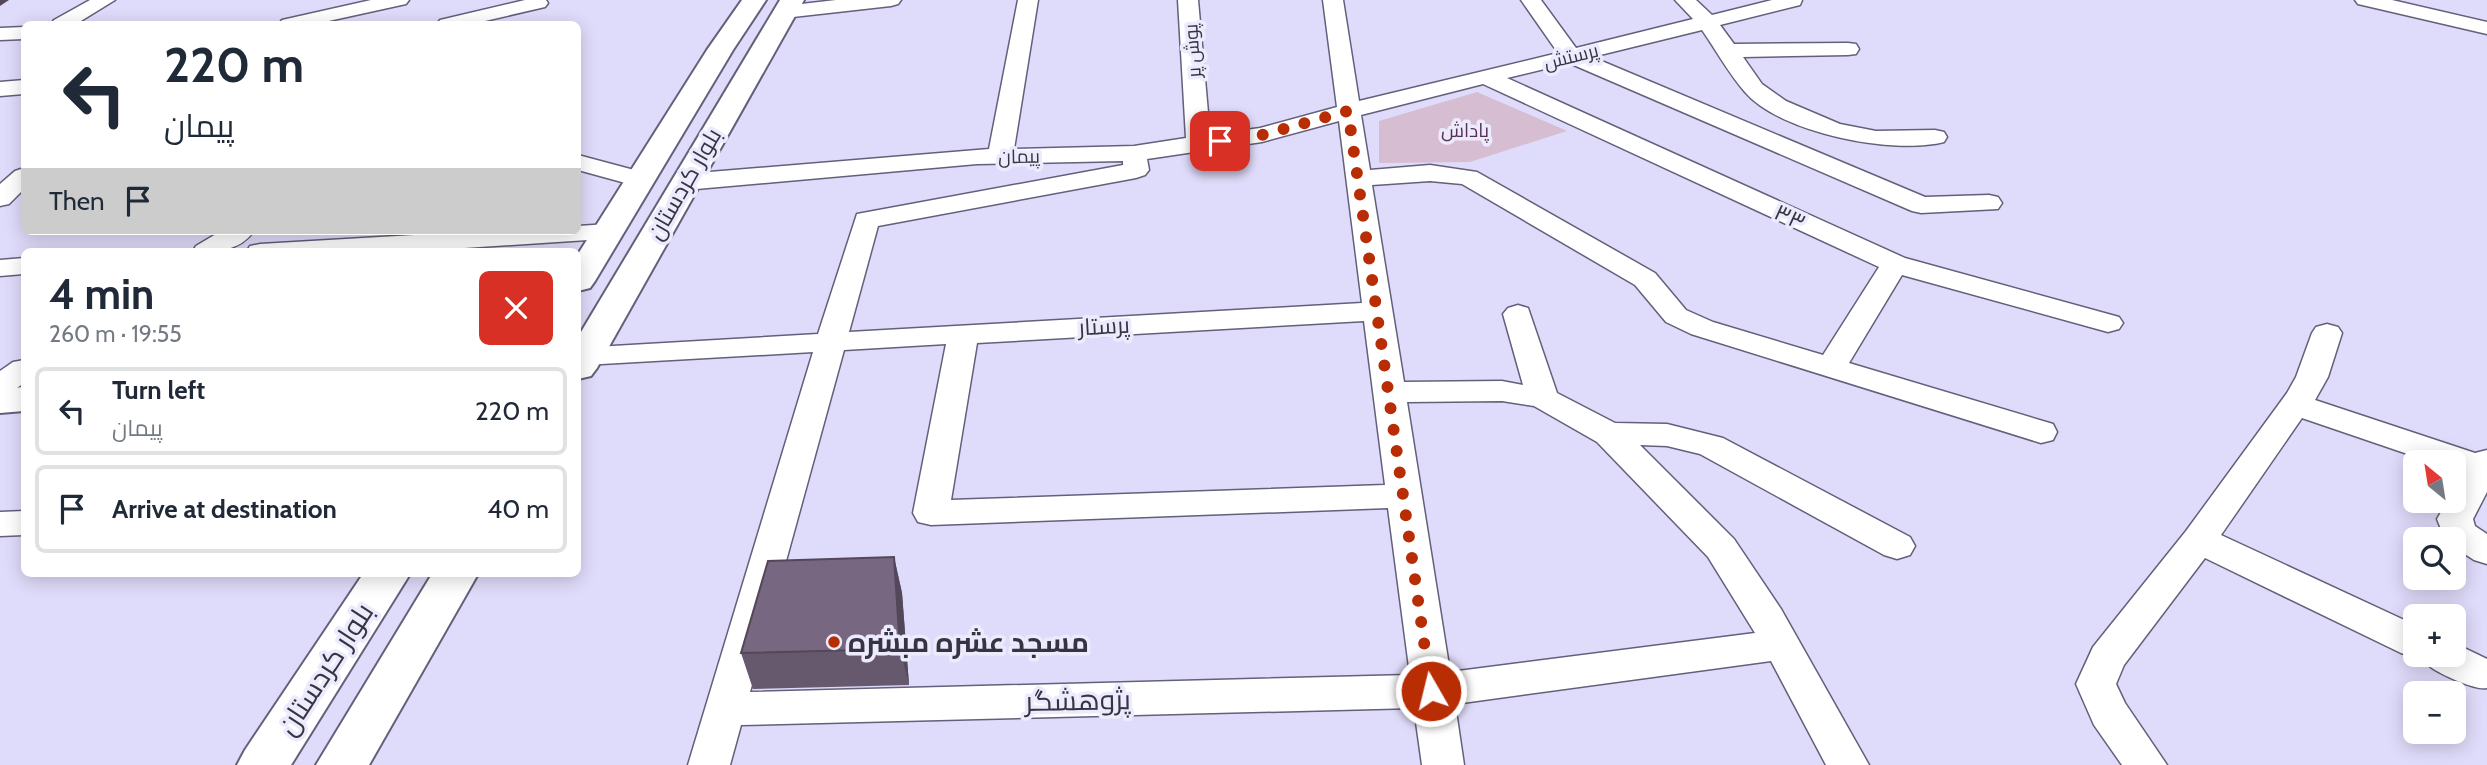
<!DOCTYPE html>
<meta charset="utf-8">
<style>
body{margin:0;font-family:Cabin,Cairo,sans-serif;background:#f2f2f3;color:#1f2937;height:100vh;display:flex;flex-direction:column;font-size:26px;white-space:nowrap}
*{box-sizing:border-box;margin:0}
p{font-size:23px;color:#747a83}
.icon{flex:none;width:38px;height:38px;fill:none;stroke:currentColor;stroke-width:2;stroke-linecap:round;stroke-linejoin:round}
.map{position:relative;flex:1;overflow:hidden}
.details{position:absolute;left:21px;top:248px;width:560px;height:329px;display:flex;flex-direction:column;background:#fff;border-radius:10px;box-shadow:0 4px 18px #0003}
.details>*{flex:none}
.guide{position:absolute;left:21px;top:21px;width:560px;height:214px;border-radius:10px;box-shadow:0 4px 18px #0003;background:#fff;color:#1f2937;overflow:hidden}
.needle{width:46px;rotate:330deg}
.controls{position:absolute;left:2403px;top:450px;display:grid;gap:14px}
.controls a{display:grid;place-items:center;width:63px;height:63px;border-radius:10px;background:#fff;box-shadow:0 4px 18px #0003;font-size:35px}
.pin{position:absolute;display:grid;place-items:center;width:60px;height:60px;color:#fff;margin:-30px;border-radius:14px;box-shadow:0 4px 10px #0006}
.me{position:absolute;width:77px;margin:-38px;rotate:352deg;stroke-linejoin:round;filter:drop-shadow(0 0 5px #0008)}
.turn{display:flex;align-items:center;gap:24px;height:147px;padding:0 28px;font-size:32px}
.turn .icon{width:91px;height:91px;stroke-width:2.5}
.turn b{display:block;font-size:49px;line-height:60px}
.then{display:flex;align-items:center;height:66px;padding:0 28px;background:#0003;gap:14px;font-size:26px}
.round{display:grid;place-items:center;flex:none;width:74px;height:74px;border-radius:10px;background:#f2f2f3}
.summary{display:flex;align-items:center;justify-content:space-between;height:119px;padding:0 28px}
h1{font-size:42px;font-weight:800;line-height:52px}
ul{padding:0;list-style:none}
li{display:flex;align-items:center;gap:21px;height:88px;margin:0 14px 10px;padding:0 14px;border:4px solid #e0e1e3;border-radius:10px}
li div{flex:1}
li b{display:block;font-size:26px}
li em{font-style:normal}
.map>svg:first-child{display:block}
.green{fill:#d7bdd1}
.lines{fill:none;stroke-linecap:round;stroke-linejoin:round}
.minor-casing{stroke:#645f7a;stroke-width:3}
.tertiary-casing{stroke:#645f7a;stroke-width:4}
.primary-casing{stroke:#645f7a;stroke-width:4}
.minor{fill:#fff;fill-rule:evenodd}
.tertiary{fill:#fff;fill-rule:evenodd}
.primary{fill:#fff;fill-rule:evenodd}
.wall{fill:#66596e}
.shaded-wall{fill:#53485a}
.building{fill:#776780;stroke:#53485a;stroke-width:2}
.route{stroke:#b82d03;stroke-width:12;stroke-dasharray:0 21.6}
.poi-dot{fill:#b82d03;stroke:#eceafd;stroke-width:2.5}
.labels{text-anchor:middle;stroke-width:7;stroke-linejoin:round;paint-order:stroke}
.far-street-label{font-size:19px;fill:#363440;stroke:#eceafd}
.far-park-label{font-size:19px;fill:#582f52;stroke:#eceafd}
.street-label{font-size:23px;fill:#363440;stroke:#eceafd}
.near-poi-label{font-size:28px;font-weight:bold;fill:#363440;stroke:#eceafd;text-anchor:start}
.near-street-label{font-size:28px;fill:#363440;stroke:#eceafd}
</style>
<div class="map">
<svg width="2487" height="765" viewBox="0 0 2487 765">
<rect width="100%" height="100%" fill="#dfdbfa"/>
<path class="green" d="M1477,92l90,39 -97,31 -91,1v-42z"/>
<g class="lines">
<defs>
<g id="minor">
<path d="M90,0h25l-39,24h-25l3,-4z"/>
<path d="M371,0h38l-3,4 -91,20h-36l3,-4z"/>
<path d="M525,0h21l2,3 -3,4 -73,17h-35l3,-4z"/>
<path d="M836,0h65l-3,4 -7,2 -107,12 -7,-2 -3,-4 3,-4 7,-2z"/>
<path d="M1018,0h20l-24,149 120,-3 52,-8 -8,-138h20l12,135 50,-7 77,-21 -14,-107h20l16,101 199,-48 -37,-53h20l35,48 117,-29 -18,-19h21l16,15 60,-15h30l-2,5 -80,20 14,19 114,-1 8,1 3,5 -3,5 -8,1 -105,2 19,27 24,17 54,23 36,7 59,-1 9,2 3,5 -3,5c-51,13 -164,-9 -199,-50 -16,-18 -29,-42 -43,-62l-110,27 333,140 64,-2 9,2 4,6 -4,6 -77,4 -9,-2 -343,-148 -62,15 398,180 214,59 4,6 -4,6 -11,3 -206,-57 -53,88 204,61 4,8 -4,8 -12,3 -350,-109 -25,-12 -31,-37 -173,-101 -32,-3 -58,4 32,197 98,-1 21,4 -20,-71 5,-6 10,-3 10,3 29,85 58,30 52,1 56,14 187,99 5,9 -5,9 -13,4 -13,-4 -184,-101 -33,-8 -27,-1 94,94 47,70 88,156h-43l-55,-104 -316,43 9,61h-42l-8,-57 -673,17 -11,40h-42l125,-413 -229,13 -6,-1v-16l240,-14 39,-120 266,-49v-4l-146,3 -292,26 -9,-3 -4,-5 4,-5 9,-3 304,-25zM1483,84l396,183 -56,88 -110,-33 -27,-12 -31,-37 -178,-101 -47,-7 -60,5 -9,-55zM1339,121l23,182 -513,29 29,-106 258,-48 9,-3 4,-5 -2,-11 115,-17zM1364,321l21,164 -434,15 26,-157zM946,344l-33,169 5,9 13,3 457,-17 22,167 -660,17 94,-342zM1502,401l32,5 63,36 111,115 47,76 -305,39 -43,-270z"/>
<path d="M2355,0h37l95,22v12l-129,-30z"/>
<path d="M24,27v12l-24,1v-12z"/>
<path d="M24,80v14l-24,2v-14z"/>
<path d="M578,155l71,19 4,5 -4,5 -9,3 -62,-17z"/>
<path d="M24,168v21l-15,15 -9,2v-22l15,-13z"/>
<path d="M608,224l10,2 4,6 -4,6 -215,14h-157l4,-6 10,-2 223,-13h95v-5z"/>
<path d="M221,231h33c-15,21 -39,21 -62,21l4,-6z"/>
<path d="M24,258v16l-24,2v-16z"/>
<path d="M2327,324l11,3 4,6 -14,44 -13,23 160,53 12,-3v42l-14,27 2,7 12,8v30l-13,-4 -20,-13v-8h-9l-8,-20 11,-19h6v-10l9,-17 -9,-3v-8h-23l-129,-44 -81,117 194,90v29h39v-11l33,16v29c-11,3 -50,-15 -59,-23 -1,-1 -6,-9 -6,-10l-7,2 -14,-4 -196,-95 -81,107 -8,19 9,19 42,62h-45l-28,-40 -18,-41 17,-37 93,-116 101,-138 9,-16 16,-44 4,-6z"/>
<path d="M24,360v23l-13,9 -11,3v-24l13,-9z"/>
<path d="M24,511v24l-24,1v-24z"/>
</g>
<path id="tertiary" d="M24,387v24l-24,2v-24z"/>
<g id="primary">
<path d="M742,0h24l-33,50 -138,231 -5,7 -12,3v-37l129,-204z"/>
<path d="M780,0h24l-207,368 -6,8 -13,3v-42z"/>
<path d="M363,574h47l-119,191h-54l8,-15z"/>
<path d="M432,574h46l-109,191h-53z"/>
</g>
</defs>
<use href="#minor" class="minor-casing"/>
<use href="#tertiary" class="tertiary-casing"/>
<use href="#primary" class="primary-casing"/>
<use href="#minor" class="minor"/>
<use href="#tertiary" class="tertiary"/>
<use href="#primary" class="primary"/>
</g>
<path class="wall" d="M894,557l8,36 7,92 -156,4 -12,-36z"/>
<g class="shaded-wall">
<path d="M0,0h9l-9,6z"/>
<path d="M894,557l8,36 7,92 -9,-36z"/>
</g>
<path class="building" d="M894,557l6,92 -159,4 27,-92z"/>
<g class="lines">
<path class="route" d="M1220,141l42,-6 86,-24 83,580"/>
</g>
<circle class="poi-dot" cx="834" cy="642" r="7"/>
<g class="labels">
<g class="far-street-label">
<text transform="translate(1192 51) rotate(-94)" y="7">پوش پر</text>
<text transform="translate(1571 56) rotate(-14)" y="7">پرستش</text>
<text transform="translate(1019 156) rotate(-1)" y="7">پیمان</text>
</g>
<g class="far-park-label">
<text x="1465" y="137">پاداش</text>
</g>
<g class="street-label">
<text transform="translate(684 184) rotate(-60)" y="8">بلوار کردستان</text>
<text transform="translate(1790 217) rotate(25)" y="8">۳۳</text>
<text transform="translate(1104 326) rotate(-3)" y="8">پرستار</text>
</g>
<g class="near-poi-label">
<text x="848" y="652">مسجد عشره مبشره</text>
</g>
<g class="near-street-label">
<text transform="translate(325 669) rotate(-57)" y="10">بلوار کردستان</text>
<text transform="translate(1078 700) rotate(-1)" y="10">پژوهشگر</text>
</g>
</g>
</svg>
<div class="controls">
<a><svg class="needle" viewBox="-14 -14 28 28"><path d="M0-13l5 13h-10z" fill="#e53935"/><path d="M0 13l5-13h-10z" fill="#747a83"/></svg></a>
<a><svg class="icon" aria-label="search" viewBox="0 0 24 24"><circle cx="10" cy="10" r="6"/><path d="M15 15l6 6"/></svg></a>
<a>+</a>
<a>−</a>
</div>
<div class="pin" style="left:1220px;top:141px;background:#d93025"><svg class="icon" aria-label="arrive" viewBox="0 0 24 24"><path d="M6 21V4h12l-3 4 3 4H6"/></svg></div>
<svg class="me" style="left:1431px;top:691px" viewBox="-20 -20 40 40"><circle r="17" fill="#b82d03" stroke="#fff" stroke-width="3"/><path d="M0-11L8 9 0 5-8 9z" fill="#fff"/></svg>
<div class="guide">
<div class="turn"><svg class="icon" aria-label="left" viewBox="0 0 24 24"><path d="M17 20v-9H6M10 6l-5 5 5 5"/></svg><div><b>220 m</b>پیمان</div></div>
<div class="then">Then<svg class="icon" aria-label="arrive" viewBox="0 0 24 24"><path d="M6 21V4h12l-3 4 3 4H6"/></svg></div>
</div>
<section class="details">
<div class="summary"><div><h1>4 min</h1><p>260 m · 19:55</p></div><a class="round" style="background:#d93025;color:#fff"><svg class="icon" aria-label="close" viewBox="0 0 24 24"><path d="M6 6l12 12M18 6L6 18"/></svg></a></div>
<ul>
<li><svg class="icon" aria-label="left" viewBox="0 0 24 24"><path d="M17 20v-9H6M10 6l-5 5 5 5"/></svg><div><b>Turn left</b><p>پیمان</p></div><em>220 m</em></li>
<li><svg class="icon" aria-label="arrive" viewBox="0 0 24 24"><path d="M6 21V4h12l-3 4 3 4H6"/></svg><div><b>Arrive at destination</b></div><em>40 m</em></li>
</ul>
</section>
</div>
